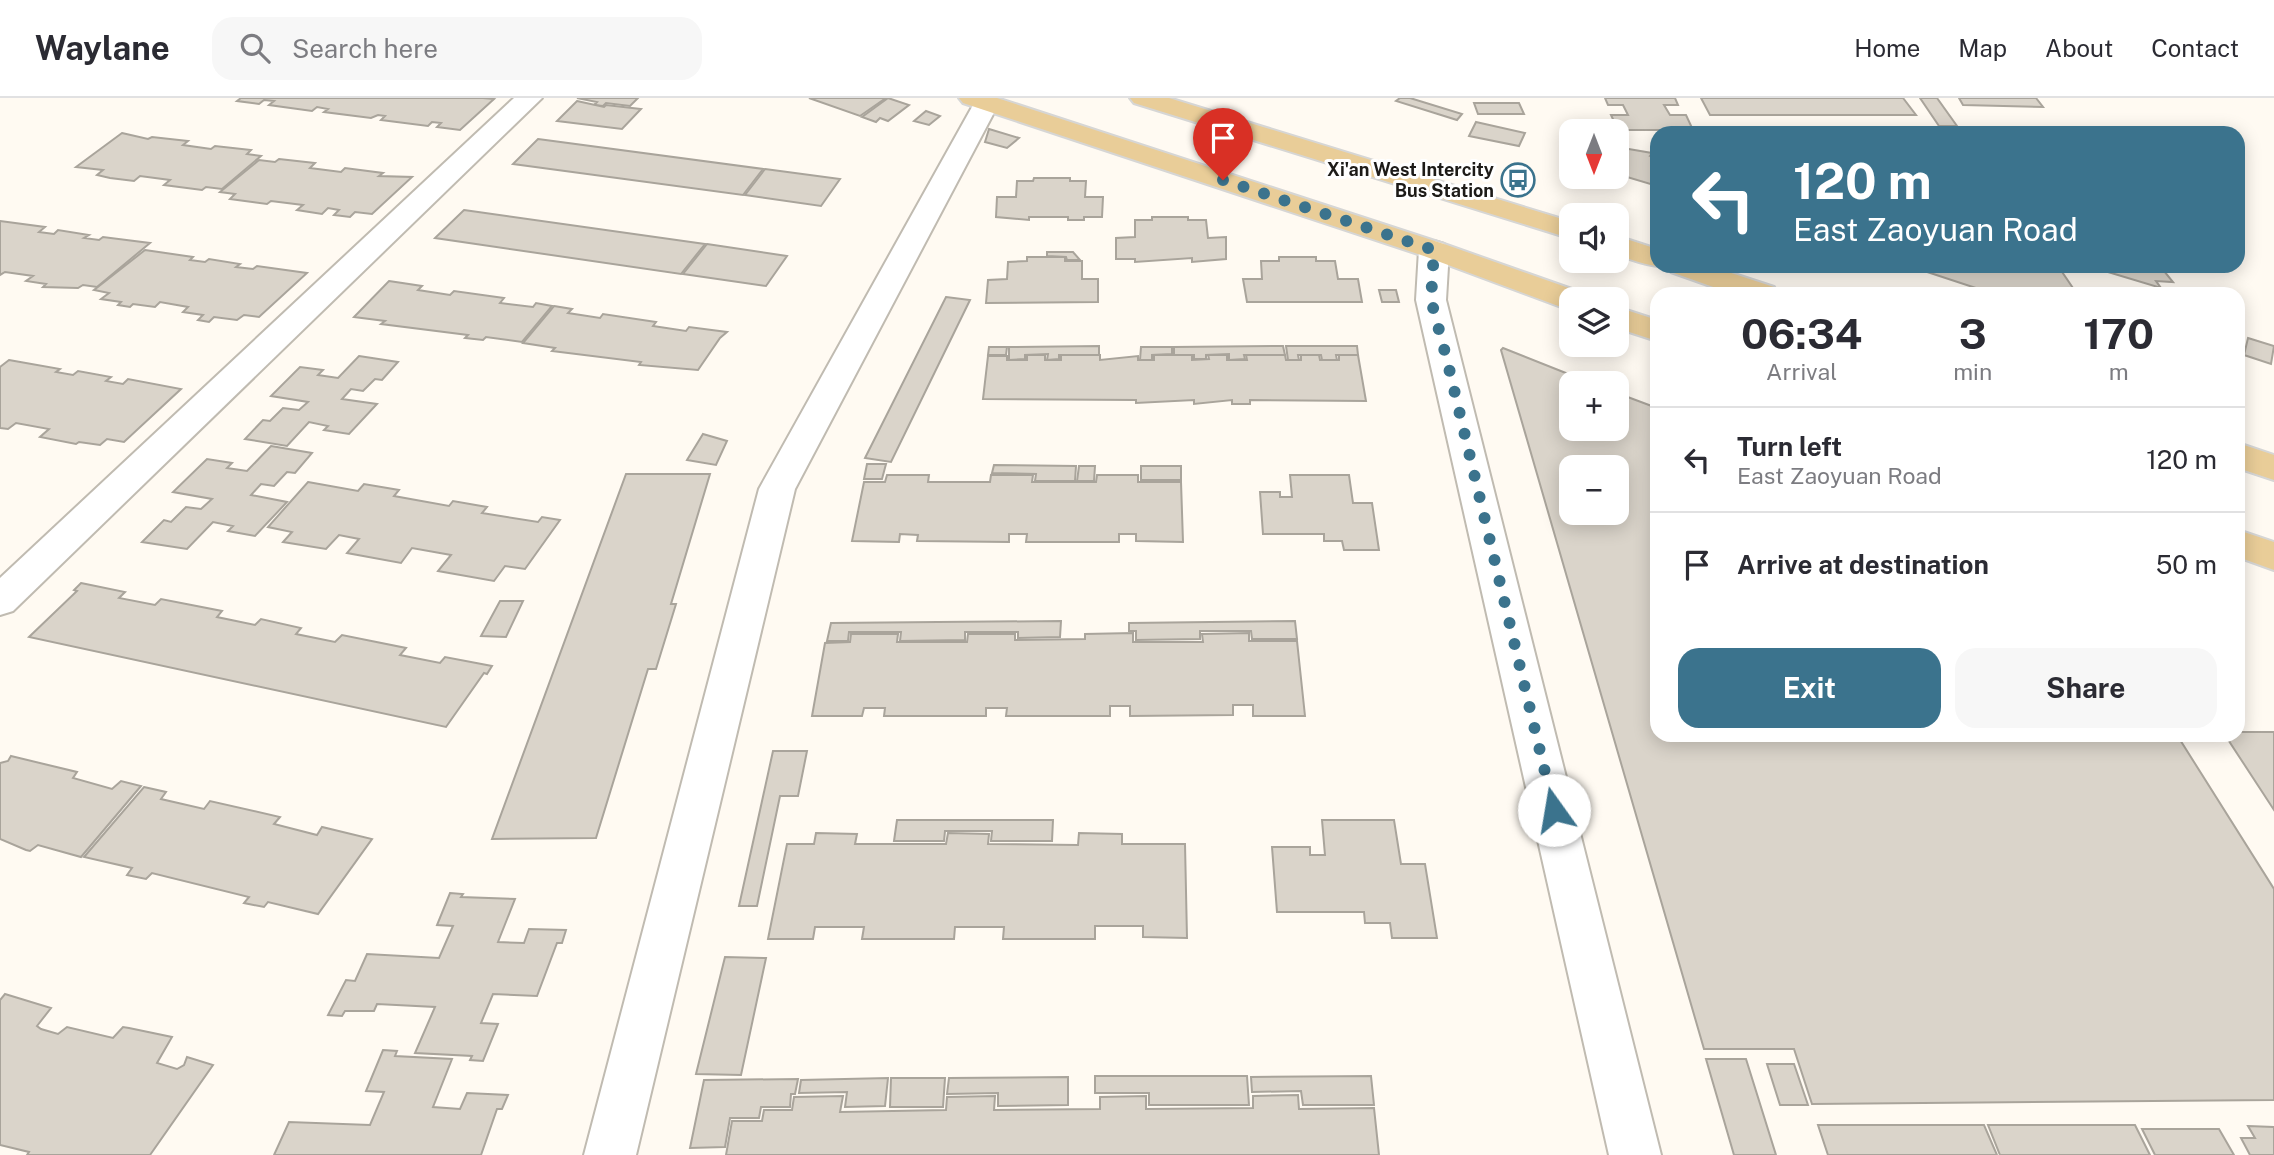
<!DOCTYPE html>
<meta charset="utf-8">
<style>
body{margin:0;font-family:"Public Sans",sans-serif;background:#f7f7f7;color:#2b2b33;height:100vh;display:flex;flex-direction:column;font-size:26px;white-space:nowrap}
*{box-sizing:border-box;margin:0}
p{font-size:23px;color:#7c7c81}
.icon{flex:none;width:38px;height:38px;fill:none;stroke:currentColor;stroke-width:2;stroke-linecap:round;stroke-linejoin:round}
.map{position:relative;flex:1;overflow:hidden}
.panel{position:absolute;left:1650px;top:189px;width:595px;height:455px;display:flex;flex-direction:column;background:#fff;border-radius:21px;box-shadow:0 4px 18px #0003}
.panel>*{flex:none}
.guide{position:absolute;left:1650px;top:28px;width:595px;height:147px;border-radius:21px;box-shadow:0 4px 18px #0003;background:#3b738d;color:#fff;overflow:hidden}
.needle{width:46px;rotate:180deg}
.fabs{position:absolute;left:1559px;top:21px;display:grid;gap:14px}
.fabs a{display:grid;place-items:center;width:70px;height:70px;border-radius:14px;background:#fff;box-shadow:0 4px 18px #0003;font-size:35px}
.pin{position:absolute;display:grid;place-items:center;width:60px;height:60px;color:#fff;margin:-72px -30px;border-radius:50% 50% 50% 0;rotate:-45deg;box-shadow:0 0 7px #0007}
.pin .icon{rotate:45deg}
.me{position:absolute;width:77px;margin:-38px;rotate:347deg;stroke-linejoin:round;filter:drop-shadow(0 0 5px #0008)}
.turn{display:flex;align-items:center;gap:24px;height:147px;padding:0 28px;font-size:32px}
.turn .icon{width:91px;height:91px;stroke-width:2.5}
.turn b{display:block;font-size:49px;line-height:60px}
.eta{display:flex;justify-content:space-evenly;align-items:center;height:119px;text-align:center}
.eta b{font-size:42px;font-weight:700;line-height:49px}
.action{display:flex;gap:14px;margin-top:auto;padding:14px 28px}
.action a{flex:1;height:80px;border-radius:21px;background:#3b738d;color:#fff;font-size:28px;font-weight:700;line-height:80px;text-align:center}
.action a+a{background:#f7f7f7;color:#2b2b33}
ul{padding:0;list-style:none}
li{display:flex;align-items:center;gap:21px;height:105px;padding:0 28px;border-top:2px solid #e1e1e2}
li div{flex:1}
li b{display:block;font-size:26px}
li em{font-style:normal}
header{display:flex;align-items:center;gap:42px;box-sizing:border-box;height:98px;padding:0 35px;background:#fff;border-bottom:2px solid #e1e1e2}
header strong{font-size:33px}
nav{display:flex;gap:38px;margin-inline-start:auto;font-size:24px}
.search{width:490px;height:63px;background:#f7f7f7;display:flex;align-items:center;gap:18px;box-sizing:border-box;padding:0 24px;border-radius:21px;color:#7c7c81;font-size:26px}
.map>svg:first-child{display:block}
.building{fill:#dad4ca;stroke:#a9a49b;stroke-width:2;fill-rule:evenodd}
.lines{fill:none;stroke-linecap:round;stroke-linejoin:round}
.street-casing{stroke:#c0bbb1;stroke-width:4}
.primary-casing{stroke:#d6d6d5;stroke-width:4}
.street{fill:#fff;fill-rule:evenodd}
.primary{fill:#e9cd98;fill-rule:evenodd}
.route{stroke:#3b738d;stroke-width:12;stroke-dasharray:0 21.6}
.labels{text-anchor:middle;stroke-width:6;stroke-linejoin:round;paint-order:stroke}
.far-poi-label{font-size:18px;font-weight:bold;fill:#1d1b18;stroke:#fff;text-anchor:end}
</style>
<header>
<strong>Waylane</strong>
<div class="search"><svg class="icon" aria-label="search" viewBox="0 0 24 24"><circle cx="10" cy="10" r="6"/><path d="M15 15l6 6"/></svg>Search here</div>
<nav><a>Home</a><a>Map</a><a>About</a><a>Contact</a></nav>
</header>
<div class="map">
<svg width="2274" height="1057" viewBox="0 0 2274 1057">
<rect width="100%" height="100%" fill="#fffaf2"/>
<g class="building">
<path d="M241,0h242l11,1 -34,31 -23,-3 4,-4 -9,-1 -4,4 -47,-6 4,-4 -7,-1 -7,3 -47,-6 4,-3 -11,-2 -5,4 -43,-6 5,-4 -10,-1 -5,4 -22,-3z"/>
<path d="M577,0h61l-8,8 -24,-3 -3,3 -9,-1 3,-3z"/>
<path d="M809,0h77l-26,18z"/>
<path d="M888,0l21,7 -21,16 -8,-3 -4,4 -14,-5z"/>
<path d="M1400,0h10l52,16 -5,6 -61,-19z"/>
<path d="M1605,0h70l3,7h-14l6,10h16l7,15h-75l-7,-15h17l-5,-10h-15z"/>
<path d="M1701,0h202l13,17h-206z"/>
<path d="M1920,0h17l20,28h-18z"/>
<path d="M1959,0h77l7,9 -80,-2z"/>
<path d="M577,3l27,6 2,-2 35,4 -19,20 -65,-8z"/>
<path d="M1474,5h45l5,11h-46z"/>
<path d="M926,13l14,5 -11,9 -15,-4z"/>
<path d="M1476,24l49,11 -6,13 -50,-10z"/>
<path d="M989,31l30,9 -12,10 -22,-6z"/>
<path d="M122,35l26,6 4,-2 36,4 -5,4 28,4 4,-3 36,4 -4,4 14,2 -39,33 -16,-2 -4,3 -38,-5 6,-5 -30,-4 -6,5 -24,-3 -13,-3 6,-5 -27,-3z"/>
<path d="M538,41l225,30 -20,26 -230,-31z"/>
<path d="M1617,49l35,6 -2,3 7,2v28l-40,-12z"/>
<path d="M279,61l36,4 -5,5 31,4 4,-4 38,5 -4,3 33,1 -40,37 -17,-2 -5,5 -16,-2 5,-5 -11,-2 -6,6 -25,-4 6,-5 -32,-4 -4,3 -37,-5 5,-5 -15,-2 39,-32 16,2z"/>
<path d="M765,71l75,10 -19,27 -76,-11z"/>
<path d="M1034,80h36v3h16l-1,16h18l-1,20h-18v3h-16v-3h-39v3l-33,-3 1,-20h19l1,-16h16z"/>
<path d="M464,112l241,34 -24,30 -246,-36z"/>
<path d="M1152,119h36v3h18l2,18 18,-1v22l-34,3v-4l-57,4v-3h-19v-21l19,-1v-17h17z"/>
<path d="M0,123l45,6 -6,5 15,2 4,-4 31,5 -5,3 15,2 4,-3 47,6 -53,44 -14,-2 -5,3 -35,-1 3,-3 -20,-3 7,-5 -28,-4 -5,3z"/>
<path d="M707,146l80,12 -21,30 -83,-12z"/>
<path d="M145,152l48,7 -3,3 15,2 4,-3 31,5 -4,3 17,2 4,-3 50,7 -48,44 -15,-2 -7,5 -23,-3 -5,5 -11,-2 5,-5 -20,-3 5,-5 -28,-5 -5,5 -22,-3 -3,3 -12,-2 3,-3 -20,-3 8,-6 -15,-3z"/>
<path d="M1047,154h26l7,8h-13l-1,-3 -19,-1z"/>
<path d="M1027,159h38v4h17v18h16v23l-112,1 2,-23 19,-1 1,-17 19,-1z"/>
<path d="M1279,159h37v4h19l3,18h20l4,23h-115l-4,-23h19l-1,-18h18z"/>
<path d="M1909,168h149l19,28h-83z"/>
<path d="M2088,168h72l13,16 -17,-1 5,7z"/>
<path d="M389,183l33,5 -4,4 32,5 4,-4 50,7 -4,5 33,4 3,-4 16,3 -30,36 -36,-5 -3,3 -18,-2 3,-3 -87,-11 4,-3 -31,-4z"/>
<path d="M1379,192h17l3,12h-17z"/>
<path d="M946,199l24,3 -79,162 -26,-4z"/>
<path d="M554,208l18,3 -4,4 32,5 3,-4 53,8 -3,4 33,5 3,-4 38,5 -7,6 -22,32 -59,-5 2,-3 -89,-11 3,-3 -32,-5z"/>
<path d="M2248,240l26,8 -3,18 -27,-9z"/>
<path d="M1099,248v9h-40v4l-12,1 1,-6 -23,1v4l-16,1v-13z"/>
<path d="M1283,248l2,9h-41l1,4 -16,1v-6l-23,1v4h-12v-4h-20v-8z"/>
<path d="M1286,248h71l1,9h-22l1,5h-15l-1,-5h-23l1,5h-11z"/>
<path d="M989,249h18l-1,8h-18z"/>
<path d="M1141,249h31v7l-20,1v5h-12z"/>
<path d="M1503,250l88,35h-19v46h45v-36l40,15v327h520l97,154v211l-462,4 -18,-55h-90l-203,-699zM1572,369h45v46h-45z"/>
<path d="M1027,257h18v5h16v-5h39v5l38,-4v4h16v-5h38v5l17,-1 -1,-4h19v5h20l-1,-5h39l1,5h15v-5h18l1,5h19v-5h19l8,46 -116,-1v4h-18v-4l-38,4v-4l-58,3v-3l-153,-1 5,-43h19v4h20z"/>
<path d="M359,258l39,6 -16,18 -7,-1 -12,12 -12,-2 -9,10 35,5 -28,30 -25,-4 4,-4 -19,-4 -22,24 -42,-7 18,-19 7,1 13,-13 16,2 9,-8 -37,-6 29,-29 23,3 -5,5 20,3z"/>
<path d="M9,262l51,9 -4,3 17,3 5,-4 33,6 -5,4 17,3 5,-5 53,10 -57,53 -17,-3 -7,6 -21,-3 -3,2 -36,-7 9,-8 -33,-6 -8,6 -8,-1v-61z"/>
<path d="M703,336l24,7 -11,24 -29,-5z"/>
<path d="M271,348l41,7 -17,20 -8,-1 -13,14 -13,-2 -10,11 36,7 -32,34 -27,-5 5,-5 -20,-4 -26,27 -45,-7 22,-22 7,2 15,-15 15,2 11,-10 -39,-7 34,-33 25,4 -5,5 20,3z"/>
<path d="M867,366h19l-4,15h-18z"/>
<path d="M994,367l82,1 -1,15h-40l1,-7 -44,-1z"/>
<path d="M1079,368h16l-1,15h-17z"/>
<rect x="1141" y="368" width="40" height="14"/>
<path d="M626,376h84l-39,130h5l-20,65h-8l-52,169 -104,1z"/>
<path d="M887,377h42l-1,7h62l1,-7h42l-1,7h64l1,-7h41v7h43l2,60 -47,-1v-7h-17v8h-93l1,-8h-18v8l-92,-1 1,-6 -18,-1 -1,8 -47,-1 12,-59h21z"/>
<path d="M1290,377h59l4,28h19l7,47h-35l-2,-9h-18v-7h-61l-3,-42h20v5h12z"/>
<path d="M308,384l50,9 6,-7 35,6 -5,6 55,10 4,-5 34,6 -5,6 56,9 4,-5 18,3 -35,49 -20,-3 -11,15 -56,-10 13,-16 -39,-7 -11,15 -54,-10 12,-14 -20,-4 -13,14 -43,-7 9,-10 -24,-5z"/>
<path d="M81,485l44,9 -6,6 36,7 6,-6 61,12 -5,6 38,8 6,-6 40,9 -5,6 39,8 7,-7 64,13 -6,7 40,8 5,-6 47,9 -5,8 -3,-1 -38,54 -417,-90 48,-46 -3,-1z"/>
<path d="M500,503h23l-17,36 -25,-1z"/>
<path d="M1061,523l-1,16 -42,1v-6h-53v8l-65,1 1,-9h-52l-1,9h-21l4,-18z"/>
<path d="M1295,523l2,18h-45l-1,-8h-51v8l-64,1v-9h-7v-8z"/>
<path d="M1133,535v9h70l-1,-8 47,-1v8h48l8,75h-52v-11h-20v10l-103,1v-10h-20v10h-104l1,-8h-21v8h-102l1,-8h-21l-2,8h-50l13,-73 25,-1 1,-8h47l-1,8h70l1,-8h47v6l70,-1v-5z"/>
<path d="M2238,634h36v78l-49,-75h13z"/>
<path d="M773,653h34l-9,45h-18l-23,110h-18z"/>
<path d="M11,658l66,16 -4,6 39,11 9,-8 20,5 -60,71 -43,-12 -8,6 -4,-1 -26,-11v-76l8,-2z"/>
<path d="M144,689l22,5 -5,7 43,10 6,-8 70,16 -6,7 43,11 5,-8 50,12 -54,75 -50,-12 -4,5 -20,-4 5,-6 -97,-24 -6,6 -19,-4 5,-7 -48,-11z"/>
<path d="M897,722h156l-1,21h-61l1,-10h-47l-1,10h-50z"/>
<path d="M1322,722h72l7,44h24l12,74h-45l-2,-15h-25l-1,-11h-87l-5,-65h38v8h15z"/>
<path d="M816,735l41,1 -2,10h91l2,-11 41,1 -1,10 90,1 1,-12 43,1v10h63l2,94 -44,-1v-11h-48v13h-92l1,-12h-49l-1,12h-92l2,-12h-49l-2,12h-45l19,-95h27z"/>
<path d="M450,795l13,1 -2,3 54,2 -17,43 26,1 5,-14 37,1 -4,13h-5l-20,53 -44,-2 -12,29 17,1 -15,37 -13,-1 2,-4 -57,-3 20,-46 -58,-3 -3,7h-29l-3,5 -14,-1 18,-35 9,1 12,-27 72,4 14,-32 -16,-1z"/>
<path d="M725,859l41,1 -25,117 -45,-1z"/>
<path d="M5,896l46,14 -14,18 4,3 17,5 9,-7 46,11 10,-11 6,1 43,9 -15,26 20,6 7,-4 3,-8 26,8 -63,90h-123l2,-3 -29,-7v-145z"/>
<path d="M383,952l14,1 -2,5 57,3 -19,48 27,2 7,-16 41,2 -6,14h-5l-16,46h-207l15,-33 81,3 14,-33 -18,-1z"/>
<path d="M1706,961h40l30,96h-42z"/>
<path d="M1767,966h27l14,41h-28z"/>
<path d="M1095,978h152l2,29h-100v-12h-54z"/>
<path d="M1371,978l3,29h-71l-2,-14 -49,1 -1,-15z"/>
<path d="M1068,979v28l-70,1v-13l-51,1 2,-16z"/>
<path d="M888,980l-3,28 -40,1 2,-15 -48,1 2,-13z"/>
<path d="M891,980h54l-2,29h-53z"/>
<path d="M798,981l-3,15h-4l-1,13h-29l-2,11h-29l-5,29 -35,1 14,-68z"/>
<path d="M1298,997l1,14 75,-1 5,47h-653l6,-34h30l2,-11h28l2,-13 49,-1 -3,16 106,-2 1,-13 48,-1 -1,14 106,-1v-12l46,-1v13l107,-1v-12z"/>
<path d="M1818,1027h166l13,30h-169z"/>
<path d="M1988,1027h147l15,30h-150z"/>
<path d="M2248,1028l26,1v28h-24l-9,-17h14z"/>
<path d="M2142,1031h77l15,26h-79z"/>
</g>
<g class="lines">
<defs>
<g id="street">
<path d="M514,0h28l-529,513 -13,4v-37z"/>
<path d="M977,0h18l4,5 -204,386 -159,666h-52l175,-666z"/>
<path d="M1434,143l10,3 5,6 -3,50 215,855h-52l-193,-855 3,-50 5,-6z"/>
</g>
<g id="primary">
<path d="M959,0h38l447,146 139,49 4,6h-15v10l-11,-2 -137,-51 -461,-153z"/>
<path d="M1130,0h39l403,124v17l-438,-136z"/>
<path d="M1617,138l40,13v17h3c-14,0 -29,-7 -43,-11z"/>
<path d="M1666,168h44l64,21 4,7h-45l-62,-22z"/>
<path d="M1617,209l40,13v21l-40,-13z"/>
<path d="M2238,345l36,12v25l-36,-12z"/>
<path d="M2238,432l36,12v28l-36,-13z"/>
</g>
</defs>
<use href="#street" class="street-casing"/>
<use href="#primary" class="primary-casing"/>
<use href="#street" class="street"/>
<use href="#primary" class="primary"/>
</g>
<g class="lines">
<path class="route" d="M1223,82l211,70 -3,50 16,60 107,450"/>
</g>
<defs>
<symbol id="bus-ring" viewBox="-11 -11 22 22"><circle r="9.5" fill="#fff" stroke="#3b738d" stroke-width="1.5"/><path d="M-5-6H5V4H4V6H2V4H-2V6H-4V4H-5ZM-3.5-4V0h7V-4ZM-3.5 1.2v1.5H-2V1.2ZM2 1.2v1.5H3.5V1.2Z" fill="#3b738d"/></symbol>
</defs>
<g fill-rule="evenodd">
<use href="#bus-ring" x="1499" y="63" width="38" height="38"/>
</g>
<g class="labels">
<g class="far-poi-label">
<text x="1494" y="78">Xi'an West Intercity<tspan x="1494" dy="21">Bus Station</tspan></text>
</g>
</g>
</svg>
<div class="fabs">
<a><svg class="needle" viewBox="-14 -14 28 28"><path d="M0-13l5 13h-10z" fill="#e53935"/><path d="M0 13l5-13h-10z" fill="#7c7c81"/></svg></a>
<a><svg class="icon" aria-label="sound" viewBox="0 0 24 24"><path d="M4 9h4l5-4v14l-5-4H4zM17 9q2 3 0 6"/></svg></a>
<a><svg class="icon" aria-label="layers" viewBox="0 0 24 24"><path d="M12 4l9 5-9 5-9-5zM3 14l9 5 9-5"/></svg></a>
<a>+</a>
<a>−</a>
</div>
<div class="pin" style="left:1223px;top:82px;background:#d93025"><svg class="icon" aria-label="arrive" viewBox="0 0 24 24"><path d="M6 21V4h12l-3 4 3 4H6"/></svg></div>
<svg class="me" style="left:1554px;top:712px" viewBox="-20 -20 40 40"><circle r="19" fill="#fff"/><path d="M0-13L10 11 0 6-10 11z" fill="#3b738d"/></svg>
<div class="guide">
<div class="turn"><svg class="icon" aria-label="left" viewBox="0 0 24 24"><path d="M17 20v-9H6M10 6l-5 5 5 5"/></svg><div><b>120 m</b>East Zaoyuan Road</div></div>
</div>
<section class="panel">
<div class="eta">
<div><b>06:34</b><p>Arrival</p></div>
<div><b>3</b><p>min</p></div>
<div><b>170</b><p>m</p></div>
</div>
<ul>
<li><svg class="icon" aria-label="left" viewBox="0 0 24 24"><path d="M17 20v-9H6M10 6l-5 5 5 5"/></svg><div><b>Turn left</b><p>East Zaoyuan Road</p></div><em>120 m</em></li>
<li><svg class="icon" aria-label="arrive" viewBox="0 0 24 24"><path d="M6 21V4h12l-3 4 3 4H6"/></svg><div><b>Arrive at destination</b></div><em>50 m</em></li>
</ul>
<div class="action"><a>Exit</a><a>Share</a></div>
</section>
</div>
